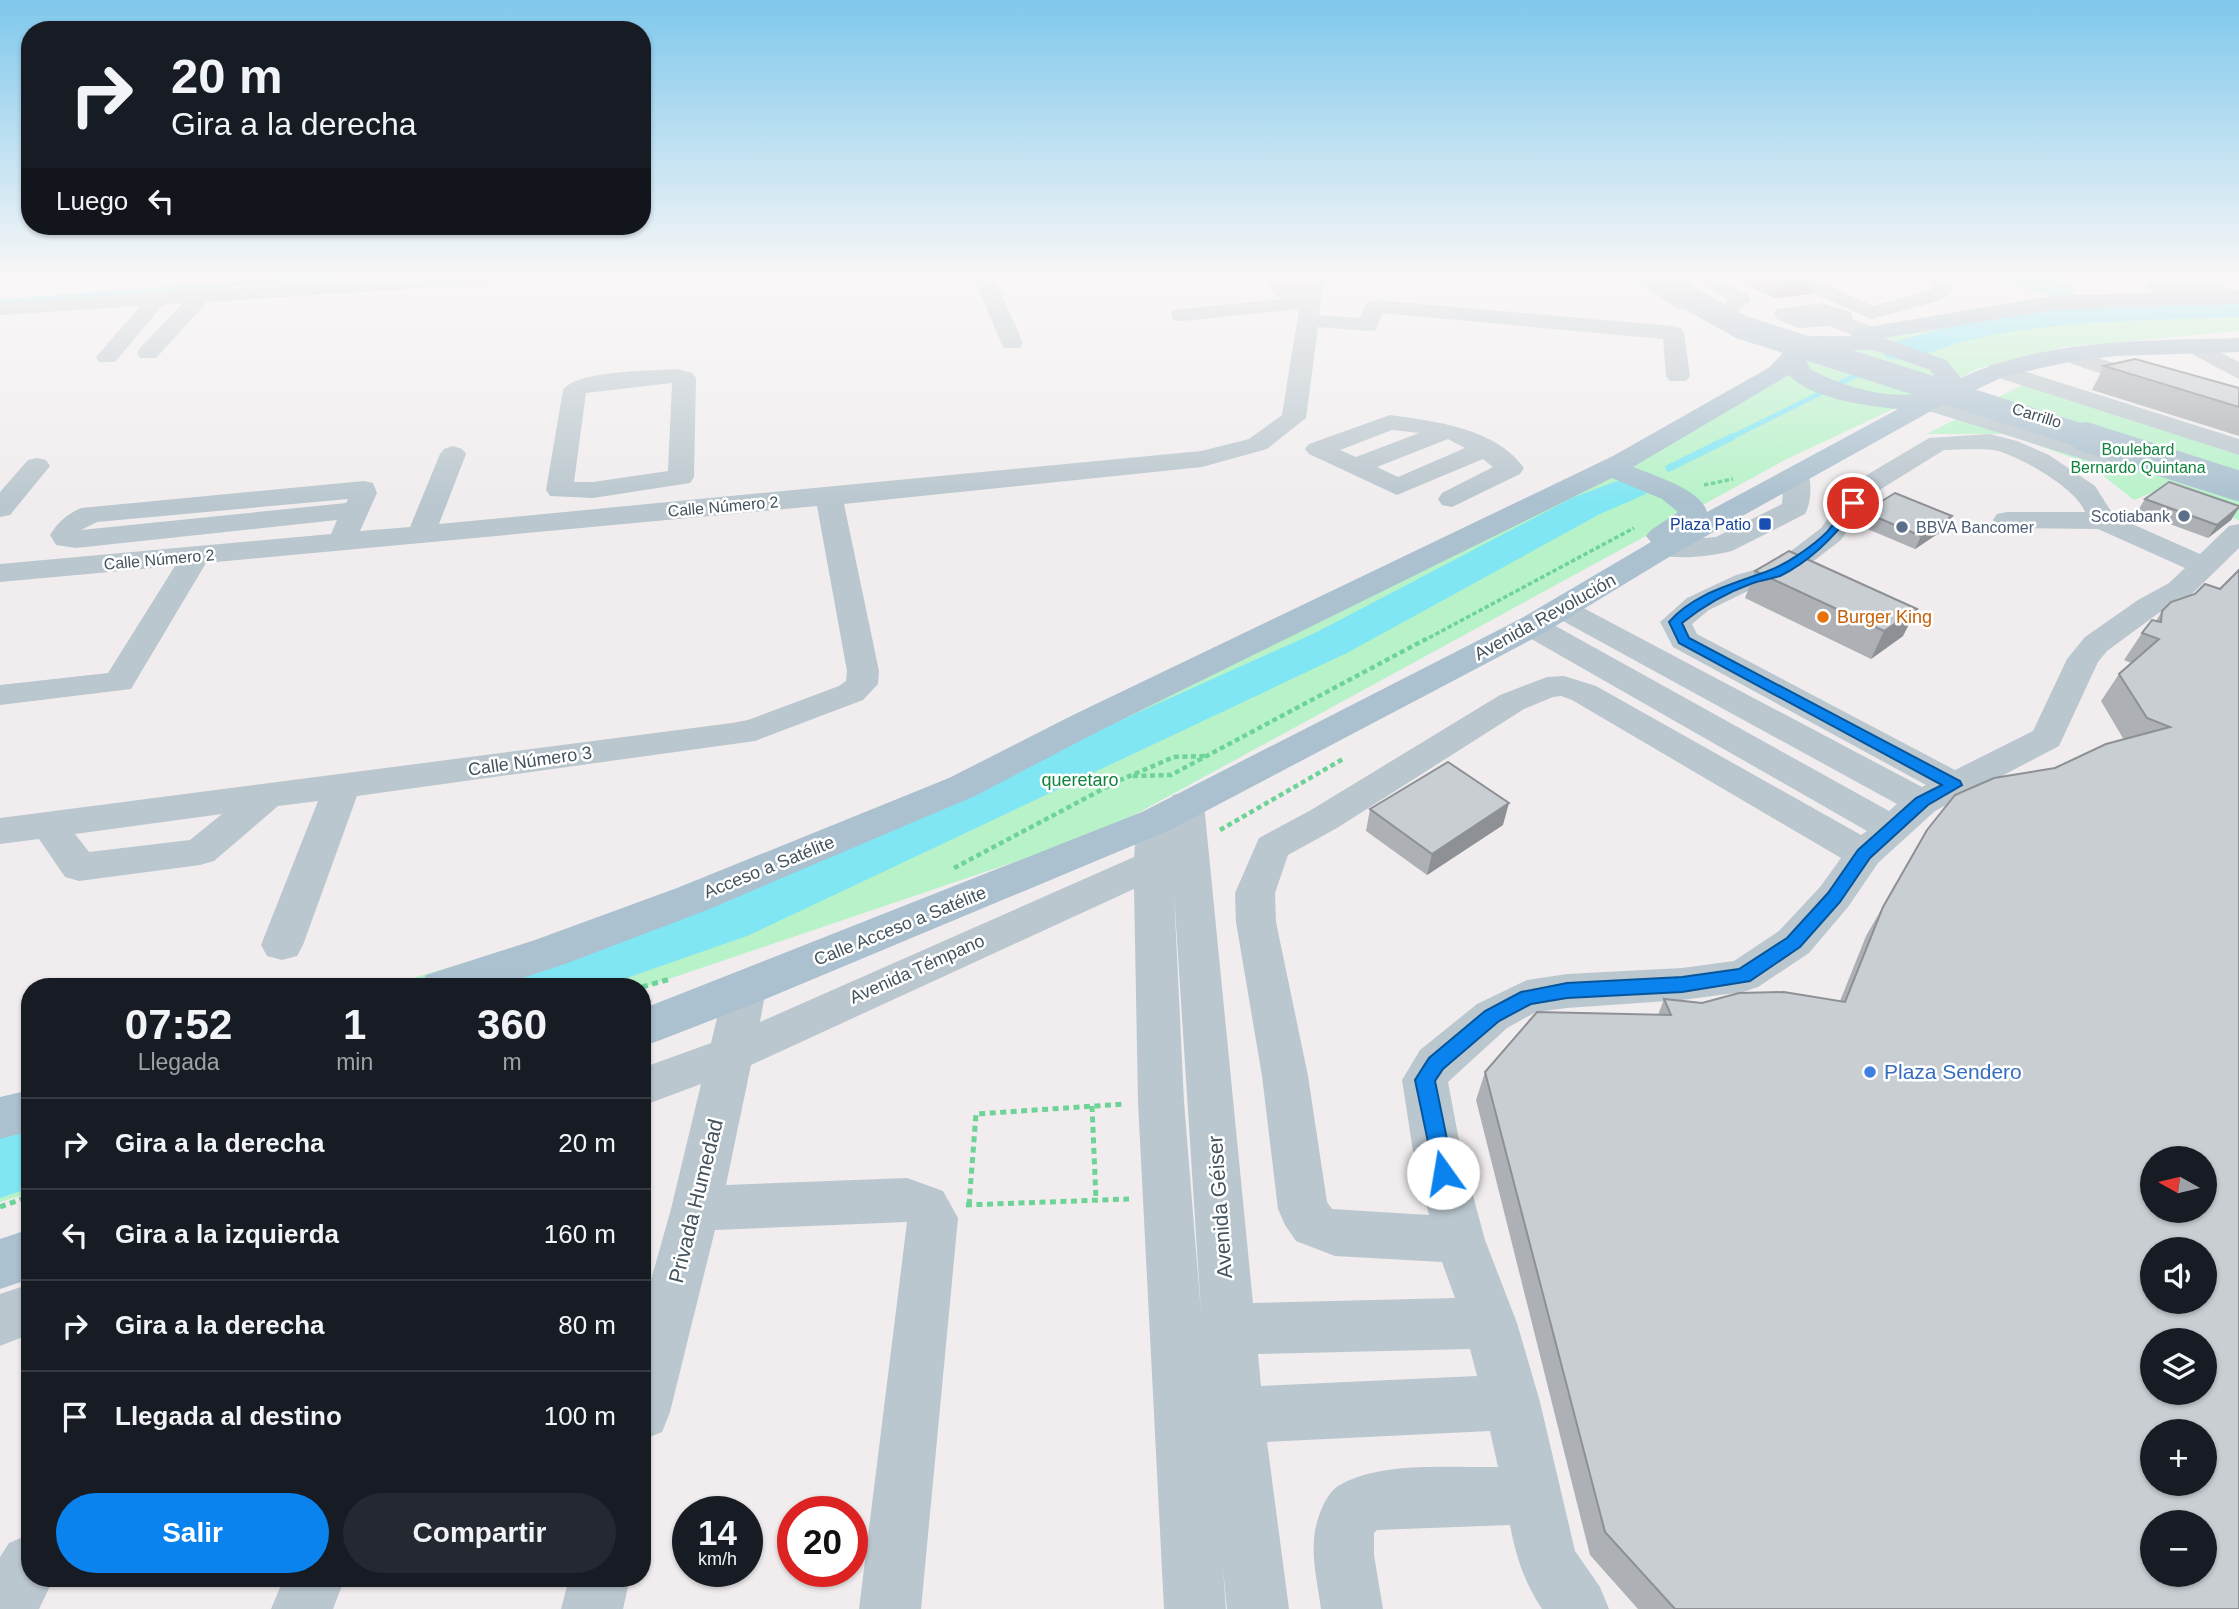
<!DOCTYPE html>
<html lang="es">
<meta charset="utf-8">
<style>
body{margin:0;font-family:Helvetica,sans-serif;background:#242831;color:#f1f3f6;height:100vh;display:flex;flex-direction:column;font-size:26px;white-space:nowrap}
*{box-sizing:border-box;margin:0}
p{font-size:23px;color:#9ea1a6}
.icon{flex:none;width:38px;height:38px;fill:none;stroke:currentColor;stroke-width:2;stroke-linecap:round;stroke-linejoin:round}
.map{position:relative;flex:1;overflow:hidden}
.details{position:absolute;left:21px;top:978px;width:630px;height:609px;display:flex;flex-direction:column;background:#171b24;border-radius:28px;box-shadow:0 2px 5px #0004}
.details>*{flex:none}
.hud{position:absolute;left:21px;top:21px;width:630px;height:214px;border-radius:28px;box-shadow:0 2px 5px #0004;background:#171b24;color:#f1f3f6;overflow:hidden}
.needle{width:46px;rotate:278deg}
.fabs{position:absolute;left:2140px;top:1146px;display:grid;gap:14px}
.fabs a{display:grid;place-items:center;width:77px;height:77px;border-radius:50%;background:#171b24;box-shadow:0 2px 5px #0004;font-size:35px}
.speed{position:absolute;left:672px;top:1496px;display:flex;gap:14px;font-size:35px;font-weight:700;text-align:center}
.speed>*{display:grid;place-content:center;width:91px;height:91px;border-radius:50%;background:#171b24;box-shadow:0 2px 5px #0004;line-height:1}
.speed small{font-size:18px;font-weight:400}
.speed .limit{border:10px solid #d22;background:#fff;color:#111}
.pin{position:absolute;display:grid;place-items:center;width:60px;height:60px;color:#fff;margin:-30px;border:4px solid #fff;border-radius:50%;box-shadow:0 2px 7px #0007}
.me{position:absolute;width:77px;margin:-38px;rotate:347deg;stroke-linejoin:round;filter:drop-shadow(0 0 5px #0008)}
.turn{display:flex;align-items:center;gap:24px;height:147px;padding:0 35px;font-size:32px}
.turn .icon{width:91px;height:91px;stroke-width:2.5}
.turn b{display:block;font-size:49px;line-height:60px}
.then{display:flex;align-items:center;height:66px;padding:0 35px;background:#0003;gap:14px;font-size:26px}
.eta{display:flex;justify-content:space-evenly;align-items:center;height:119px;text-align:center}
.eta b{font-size:42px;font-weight:700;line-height:49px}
.cta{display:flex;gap:14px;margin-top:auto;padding:14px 35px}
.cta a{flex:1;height:80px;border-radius:42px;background:#0a83ee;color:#fff;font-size:28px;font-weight:700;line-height:80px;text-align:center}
.cta a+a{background:#242831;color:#f1f3f6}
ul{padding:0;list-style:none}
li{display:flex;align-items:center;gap:21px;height:91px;padding:0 35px;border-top:2px solid #363941}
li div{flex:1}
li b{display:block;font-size:26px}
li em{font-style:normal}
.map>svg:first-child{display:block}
.green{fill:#b7f2c9}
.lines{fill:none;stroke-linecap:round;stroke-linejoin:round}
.stream-far1{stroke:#81e6f3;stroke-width:5}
.stream{stroke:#81e6f3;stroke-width:7}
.river{fill:#81e6f3;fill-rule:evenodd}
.path-far2{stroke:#6dd397;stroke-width:3.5;stroke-dasharray:4.5 2.5;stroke-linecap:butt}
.path-far1{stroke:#6dd397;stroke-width:4.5;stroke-dasharray:5 3.5;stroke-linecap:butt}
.path{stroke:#6dd397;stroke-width:5;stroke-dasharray:6 4.5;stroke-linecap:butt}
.minor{fill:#bac7ce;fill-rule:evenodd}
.major{fill:#abc1cf;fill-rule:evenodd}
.major-bridge-far1{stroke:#abc1cf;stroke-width:24}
.major-bridge{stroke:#abc1cf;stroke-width:30}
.wall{fill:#adb1b5}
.shaded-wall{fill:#8d9094}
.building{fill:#c9ced3;stroke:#8d9094;stroke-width:2;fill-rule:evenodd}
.route{fill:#0a83ee;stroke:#06559b;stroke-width:2}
.service-dot{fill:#5c6f8a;stroke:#fff;stroke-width:2.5}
.transit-dot{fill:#1a4fb4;stroke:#fff;stroke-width:2.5}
.food-dot{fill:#e8710a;stroke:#fff;stroke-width:2.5}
.shop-dot{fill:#3f7fe0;stroke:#fff;stroke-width:2.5}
.labels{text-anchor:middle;stroke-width:5;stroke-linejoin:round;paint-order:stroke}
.far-street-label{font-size:16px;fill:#44535d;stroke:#fff}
.far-park-label{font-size:16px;fill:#0f843e;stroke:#fff}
.far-service-label{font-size:16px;fill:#4e5e75;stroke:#fff;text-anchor:end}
.far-transit-label{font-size:16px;fill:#164399;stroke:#fff;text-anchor:end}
.street-label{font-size:18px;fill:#44535d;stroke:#fff}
.food-label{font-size:18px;fill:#c56008;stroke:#fff;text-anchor:start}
.park-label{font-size:18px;fill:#0f843e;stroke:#fff}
.near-shop-label{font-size:21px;fill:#366cbe;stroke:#fff;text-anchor:start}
.near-street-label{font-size:21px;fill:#44535d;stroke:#fff}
</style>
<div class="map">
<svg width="2239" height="1609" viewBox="0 0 2239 1609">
<rect width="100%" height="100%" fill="#f1edee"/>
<g class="green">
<path d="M2239,296v35l-176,16 -83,21 -195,92 -682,372 -461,156 -259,-1 344,-102 768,-361 349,-187 173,-33z"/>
<path d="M2024,384l215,71v65l-84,-29 -21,9 -47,-37 -81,-29h-79z"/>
<path d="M30,1092v101l-30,9v-101z"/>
</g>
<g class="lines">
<g class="stream-far1">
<path d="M0,302l330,-25"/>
<path d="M1728,439l137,-68"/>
</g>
<path class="stream" d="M1669,468l63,-31"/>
<g class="river">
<path d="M2006,277c20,0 55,-6 69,13l-5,6 -10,3 -50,-16z"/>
<path d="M2239,299v18c-94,4 -189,2 -281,26 -22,6 -48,21 -71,15l-5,-7 5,-7 68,-19 106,-19z"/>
<path d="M1633,475l13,3 6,8 -6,8 -46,20 -253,139 -600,283 -146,51h-99l9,-17 196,-64 608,-273 257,-135z"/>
<path d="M30,1128v60l-30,10v-60z"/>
</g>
<g class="path-far2">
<path d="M1704,485l29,-6"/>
<path d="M1423,641l211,-113"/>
</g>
<g class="path-far1">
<path d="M1133,776l38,-1 255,-136"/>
<path d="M1220,830l123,-71"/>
<path d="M954,868l164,-87 56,-24 32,-1"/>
</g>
<g class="path">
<path d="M642,987l28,-8"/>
<path d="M1092,1106l4,94"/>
<path d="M966,1205l163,-6"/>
<path d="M969,1205l7,-91 149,-10"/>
<path d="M0,1207l30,-11"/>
</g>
<g class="minor">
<path d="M407,277h101l-3,4 -7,2 -291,19 -51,56h-16l-3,-5 3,-5 43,-45 -20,2 -48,57h-16l-3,-5 44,-51 -140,9v-12z"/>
<path d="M974,277h20l29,66 -3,5h-16l-3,-5z"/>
<path d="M1265,277h20l6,10 12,-1 1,-9h20l-5,38 41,3 7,-16 7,-2 299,26 8,2 3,5 6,43 -4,5h-16l-4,-5 -3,-37 -281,-26 -6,17 -8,1 -50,-4 -12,91 -39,31 -65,18 -358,37 35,167 -1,13 -15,16 -108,41 -398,55 -54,149 -6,11 -15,4 -15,-4 -6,-11 57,-144 -40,5 -64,55 -14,4 -121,16 -14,-4 -26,-38 -39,5v-26l732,-95 16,-3 91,-34 7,-5 1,-10 -30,-165 -611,57 -75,126 -131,16v-20l108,-12 67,-107 -175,16v-18l331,-30 6,-14 -261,28 -20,-3 -6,-10c9,-14 16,-20 31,-27l283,-27 9,2 4,10 -17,38 50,-4 30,-73 4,-5 9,-3 9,3 4,5 -27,70 762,-73 48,-12 33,-24 17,-106 -117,12 -8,-1 -3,-5 3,-5 8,-1 100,-10 -4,-2zM348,499l-2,4 -265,27 16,-8zM222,814l-32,26 -101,12 -14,-18z"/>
<path d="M1626,277h24l42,24 3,4 -3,4h-14z"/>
<path d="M1690,277h25l33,18 3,4 -16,17h-14l-4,-4 11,-12z"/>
<path d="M1783,277h26l64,29 58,-16 1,-4 -8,-9h22l7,7 -2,9 -9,7 -71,19 -85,-38z"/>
<path d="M2206,278l33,14v11l-12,-1 -24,-12 -24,1 8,8 -3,4c-14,4 -29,-6 -37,-17l3,-4 7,-2z"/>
<path d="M1822,303l29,9 1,7 24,9 3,5 -3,5h-16l-30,-12 -31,2 -22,-9 -3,-5 3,-5z"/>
<path d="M2194,339l45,23v17l-53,-28 -3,-5 3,-5z"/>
<path d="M2069,348l135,45 35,2v14l-46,-4 -132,-45 -3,-5 3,-5z"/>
<path d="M1998,363l241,76v16l-249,-80 -4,-5 4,-5z"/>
<path d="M677,369l15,4 4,5 -2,99 -4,6 -97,15 -43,-2 -4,-6 17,-100c14,-20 89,-19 114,-21zM672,383l-4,88 -75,11h-19l12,-89z"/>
<path d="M1928,396l205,61 4,6 -4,6 -9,2 -9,-2 -196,-61 -3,-5 3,-5z"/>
<path d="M1390,415c44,6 106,13 134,53l-4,6 -68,33 -10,-2 -4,-6 4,-6 51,-26 -10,-8 -86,36 -88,-41 -4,-5 4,-5zM1392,430l27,3 -63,24 -16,-7zM1448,439l17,9 -67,29 -21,-10z"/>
<path d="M1990,434l27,7 32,14 46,31 19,30 86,38 29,-28 10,-2v24l-48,47 -31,17 -53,39 -9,11 -39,84 -124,65 -57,52 -30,44 -39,46 -51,34 -15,5 -61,8 -115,8 -31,4 -29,16 -59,54 13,69 24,89 32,83 23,79 35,149 25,36 9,22h-67c-18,-28 -26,-52 -32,-84l-133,5 -3,3v22l9,54h-62c-3,-23 -9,-47 -7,-70 1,-16 10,-44 24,-53 41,-25 112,-18 160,-19l-8,-36 -223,11 22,167h-62l-4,-40 3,40h-62l-26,-507 -4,-213 -383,176 -25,120 181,-7 36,13 15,27 -37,391h-62l48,-387 -192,8 -45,182 -8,20 -20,8v-128l29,-103 30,-125 -59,22v-38l69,-25 13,-54 6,-12 15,-5 15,5 6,12 -6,33 374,-165 3,-36 6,-9 13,-4 12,4v-8l5,-9 13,-3 13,3 5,9 49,499 202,-5 -13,-36 -107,-6 -39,-15 -11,-16 -7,-16 -16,-133 -26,-154 -1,-29 24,-55 52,-28 189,-115 47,-18 17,-1 32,10 265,149 6,-4 -346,-198 -5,-7 5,-7 11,-2 11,2 346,192 8,-7 -345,-189 -4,-6 4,-6 11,-3 11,3 348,184 4,-2 -253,-138 -13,-25 27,-24 49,-23 29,-8 26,-16 30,-23 34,-46 74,-44zM1944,450c15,0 33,-2 49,0 24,4 84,39 92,62h-78l-10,2 -4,6 4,6 10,2 91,1 87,39 -16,15 -31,17 -53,37 -18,22 -34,72 -78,39 -258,-136 -5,-10 17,-14 47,-23 29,-8 26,-16 30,-23 32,-46zM1561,696l11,4 269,158 -21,29 -41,44 -45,30 -52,7 -115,6 -40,6 -50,24 -57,46 -18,30 11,71 16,64 -97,-6 -5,-7 -19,-126 -32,-154 -1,-29 13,-38 49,-27 187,-119 29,-12zM1174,893l27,419 -17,-210zM1470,1349l7,27 -216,10 -3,-32z"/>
<path d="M37,458l9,2 4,6 -40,49 -10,2v-25l28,-32z"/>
<path d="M1797,468l9,2c7,10 5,34 -1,44l-73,37c-23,6 -56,9 -79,3l-4,-6 4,-6 63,-5 66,-33 2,-28 4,-6z"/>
<path d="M30,1284v50l-30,12v-52z"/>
<path d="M30,1534v44h24l-15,31h-39v-52l9,-14z"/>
<path d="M284,1578h61l-12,31h-62z"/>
<path d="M569,1578h61l-7,31h-62z"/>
</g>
<g class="major">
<path d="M2239,290v14l-187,6 -168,28 62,22 15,18c86,-40 185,-37 278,-40v14l-123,4 -47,6 -64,14 -72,34 -259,144 -130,79 -374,197 -409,171 -103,40 -16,5v-37l500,-197 378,-193 131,-77 -5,-6 5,-6 27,-18 -16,-13 -50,-21 -513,253 -124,65 -268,114 -142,54 -70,23h-75l6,-12 109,-35 142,-52 272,-110 124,-63 540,-259 157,-89 22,-24 20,-7h39l3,-6 8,-2 190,-32zM1815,350h59l56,20 12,17c-39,18 -95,2 -132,-18l-5,-12zM1789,375c22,24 79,31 109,34l-191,103c-5,-22 -54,-37 -74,-45z"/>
<path d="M30,1090v41l-30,8v-42z"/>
<path d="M30,1229v50l-30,10v-50z"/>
</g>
<path class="major-bridge-far1" d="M1652,277l89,50 350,112"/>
<path class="major-bridge" d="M2085,437l154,49"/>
</g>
<g class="wall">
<path d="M1730,277h85l-4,17 -37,4z"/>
<path d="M2104,366l135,22v48l-147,-46z"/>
<path d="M2145,499l94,7v2l-8,12 -23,18 -71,-26z"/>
<path d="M1864,512l81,17 -30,20 -57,-24z"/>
<path d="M1755,571l148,65 -32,23 -126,-61z"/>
<path d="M2162,611l77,998h-601l-48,-54 -114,-455 9,-28 173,-57 6,-16 38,4 138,-2 26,-65 61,-106 128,-62 69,-28 -23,-39 18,-27 12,-11 -7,-3 18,-27 14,-12z"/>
<path d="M1370,809l133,16 -76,50 -61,-44z"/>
</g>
<g class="shaded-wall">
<path d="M1817,278l-6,16 -37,4 6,-16z"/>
<path d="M2239,507l-8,13 -23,18 9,-13z"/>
<path d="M1952,516l-7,13 -30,20 6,-13z"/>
<path d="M1917,609l-14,27 -32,23 13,-28z"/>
<path d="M1509,803l-6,22 -76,50 5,-21z"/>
</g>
<g class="building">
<path d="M1769,277h46l2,1 -37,4z"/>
<path d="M2135,359l104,29v19l-135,-41z"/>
<path d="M2169,482l70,24v1l-22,18 -72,-26z"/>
<path d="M1895,493l57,23 -31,20 -57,-24z"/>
<path d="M1789,551l128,58 -33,22 -129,-60z"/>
<path d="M2239,570v1039h-564l-70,-77 -120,-460 52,-60 134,3 -7,-16 38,4 37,-10 45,-1 61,10 38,-95 44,-77 28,-35 39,-17 61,-10 51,-24 64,-17 -23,-9 -28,-44 40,-35 -17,-6 10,-13 9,2 1,-11 9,-9 24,-8 10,-10 15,5zM2152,1158h53v53h-53zM2152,1250h53v52h-53zM2152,1340h53v53h-53zM2152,1432h53v52h-53zM2152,1522h53v53h-53z"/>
<path d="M1448,762l61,41 -77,51 -62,-45z"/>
</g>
<linearGradient id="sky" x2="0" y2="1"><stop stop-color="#7fc8ec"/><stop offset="0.55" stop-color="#f9f7f7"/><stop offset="1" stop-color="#f9f7f7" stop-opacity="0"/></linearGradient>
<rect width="2239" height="502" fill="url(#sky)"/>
<path class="route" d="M1849,501l10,2c-21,30 -46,57 -79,73 -9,3 -18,4 -27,7 -25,9 -50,23 -71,40l7,15 271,143 2,4 -34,20 -58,53 -30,44 -40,45 -50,34 -68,11 -115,6 -36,6 -32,17 -56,48 -8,12 19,92 -4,7 -7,2 -7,-2 -21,-100 14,-22 56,-47 36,-19 46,-9 115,-6 57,-8 48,-31 41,-45 30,-43 58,-52 26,-13 -263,-142 -10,-21c25,-29 65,-38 99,-51 19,-7 45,-25 59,-39 8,-9 15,-21 22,-31z"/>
<g class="service-dot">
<circle cx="2184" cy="516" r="7"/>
<circle cx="1902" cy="527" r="7"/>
</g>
<rect class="transit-dot" x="1758" y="517" width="14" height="14" rx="3.5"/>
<circle class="food-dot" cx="1823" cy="617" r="7"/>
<circle class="shop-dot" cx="1870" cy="1072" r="7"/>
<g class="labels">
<g class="far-street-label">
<text transform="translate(2037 415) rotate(17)" y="6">Carrillo</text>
<text transform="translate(723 506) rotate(-5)" y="6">Calle Número 2</text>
<text transform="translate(159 559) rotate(-5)" y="6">Calle Número 2</text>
</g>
<g class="far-park-label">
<text x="2138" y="455">Boulebard<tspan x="2138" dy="18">Bernardo Quintana</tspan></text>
</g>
<g class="far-service-label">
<text x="2170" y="522">Scotiabank</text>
<text x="1916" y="533" text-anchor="start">BBVA Bancomer</text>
</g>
<g class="far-transit-label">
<text x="1751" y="530">Plaza Patio</text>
</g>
<g class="street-label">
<text transform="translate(1545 617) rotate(-29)" y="6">Avenida Revolución</text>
<text transform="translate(530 761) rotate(-8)" y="6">Calle Número 3</text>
<text transform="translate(769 867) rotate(-22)" y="6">Acceso a Satélite</text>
<text transform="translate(900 926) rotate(-22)" y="6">Calle Acceso a Satélite</text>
<text transform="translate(917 969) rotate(-24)" y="6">Avenida Témpano</text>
</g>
<g class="food-label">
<text x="1837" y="623">Burger King</text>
</g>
<g class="park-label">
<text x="1080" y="786">queretaro</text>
</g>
<g class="near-shop-label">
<text x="1884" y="1079">Plaza Sendero</text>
</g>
<g class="near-street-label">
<text transform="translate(696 1201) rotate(-76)" y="7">Privada Humedad</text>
<text transform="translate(1220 1207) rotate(-94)" y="7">Avenida Géiser</text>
</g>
</g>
</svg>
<div class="fabs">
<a><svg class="needle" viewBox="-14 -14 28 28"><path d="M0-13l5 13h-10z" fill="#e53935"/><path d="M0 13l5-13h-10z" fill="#9ea1a6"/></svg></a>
<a><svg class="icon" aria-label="sound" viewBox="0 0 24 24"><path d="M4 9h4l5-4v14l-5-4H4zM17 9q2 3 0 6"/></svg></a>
<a><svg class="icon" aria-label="layers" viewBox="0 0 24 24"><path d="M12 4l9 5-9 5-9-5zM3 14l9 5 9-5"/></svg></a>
<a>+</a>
<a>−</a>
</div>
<div class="speed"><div>14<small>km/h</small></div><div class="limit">20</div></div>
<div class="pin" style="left:1853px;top:503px;background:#d93025"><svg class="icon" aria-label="arrive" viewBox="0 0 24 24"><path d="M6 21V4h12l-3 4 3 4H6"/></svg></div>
<svg class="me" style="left:1443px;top:1173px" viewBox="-20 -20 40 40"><circle r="19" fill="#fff"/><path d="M0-13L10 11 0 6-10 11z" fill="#0a83ee"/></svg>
<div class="hud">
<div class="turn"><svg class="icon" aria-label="right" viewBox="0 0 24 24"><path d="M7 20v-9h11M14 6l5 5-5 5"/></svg><div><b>20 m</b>Gira a la derecha</div></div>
<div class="then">Luego<svg class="icon" aria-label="left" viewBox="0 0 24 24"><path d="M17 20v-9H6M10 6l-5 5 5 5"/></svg></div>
</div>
<section class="details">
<div class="eta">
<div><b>07:52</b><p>Llegada</p></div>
<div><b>1</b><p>min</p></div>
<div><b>360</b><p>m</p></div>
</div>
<ul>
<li><svg class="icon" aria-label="right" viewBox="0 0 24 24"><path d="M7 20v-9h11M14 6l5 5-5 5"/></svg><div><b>Gira a la derecha</b></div><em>20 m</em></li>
<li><svg class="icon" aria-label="left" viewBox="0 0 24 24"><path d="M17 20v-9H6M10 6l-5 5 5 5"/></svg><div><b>Gira a la izquierda</b></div><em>160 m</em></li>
<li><svg class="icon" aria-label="right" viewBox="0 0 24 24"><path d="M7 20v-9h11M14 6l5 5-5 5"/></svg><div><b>Gira a la derecha</b></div><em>80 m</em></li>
<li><svg class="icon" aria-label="arrive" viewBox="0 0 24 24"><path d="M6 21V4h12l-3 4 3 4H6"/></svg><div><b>Llegada al destino</b></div><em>100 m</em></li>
</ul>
<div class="cta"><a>Salir</a><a>Compartir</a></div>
</section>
</div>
